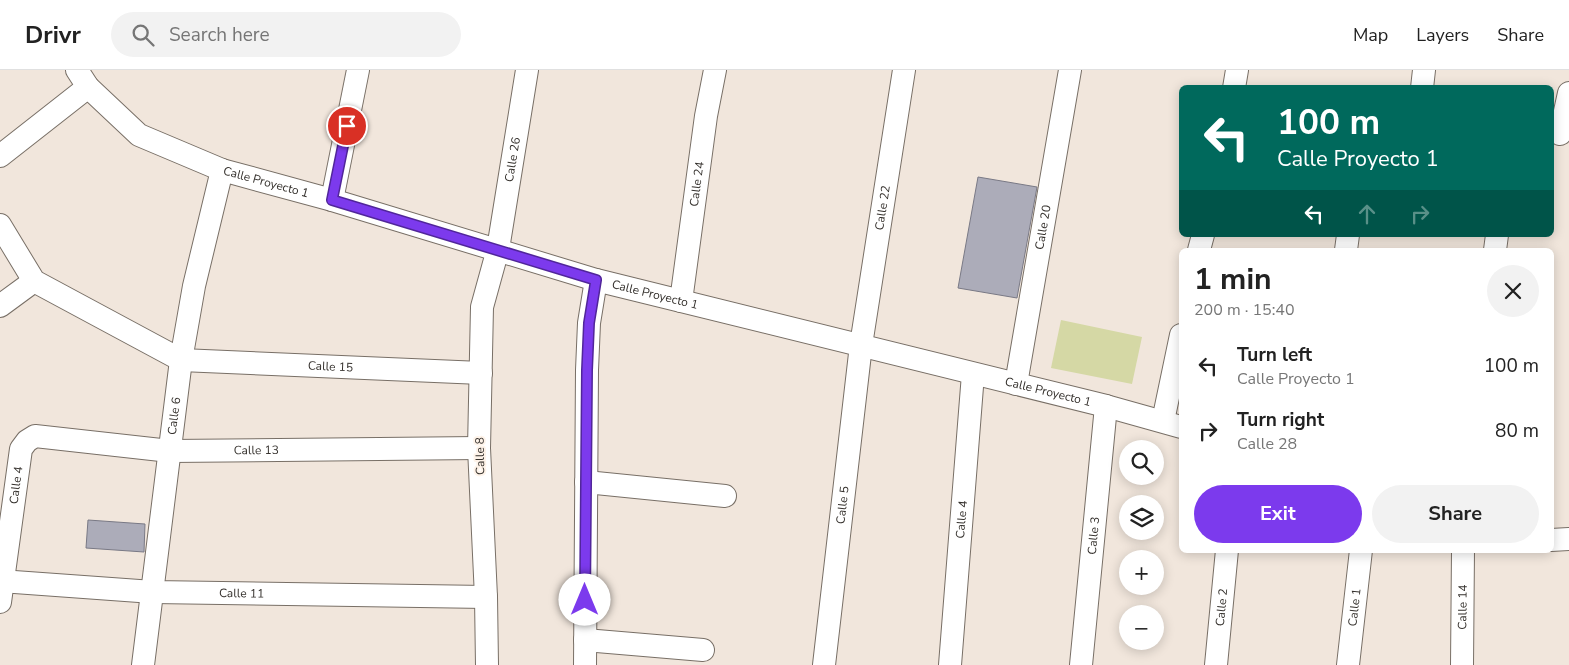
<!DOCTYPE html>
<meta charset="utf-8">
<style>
body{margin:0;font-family:"Nunito Sans",sans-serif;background:#f2f2f2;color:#222;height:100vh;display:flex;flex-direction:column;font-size:19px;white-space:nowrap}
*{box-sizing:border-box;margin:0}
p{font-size:16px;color:#767676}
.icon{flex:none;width:28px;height:28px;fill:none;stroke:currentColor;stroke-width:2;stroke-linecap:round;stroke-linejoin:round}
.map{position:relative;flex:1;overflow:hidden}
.panel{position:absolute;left:1179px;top:178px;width:375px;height:305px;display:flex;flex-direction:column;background:#fff;border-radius:8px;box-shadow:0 2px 12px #0003}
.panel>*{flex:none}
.top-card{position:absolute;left:1179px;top:15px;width:375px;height:152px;border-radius:8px;box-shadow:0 2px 12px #0003;background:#00695c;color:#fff;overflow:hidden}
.tools{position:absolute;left:1119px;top:370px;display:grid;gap:10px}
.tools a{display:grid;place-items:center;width:45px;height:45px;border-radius:50%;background:#fff;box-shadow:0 2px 12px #0003;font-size:25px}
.pin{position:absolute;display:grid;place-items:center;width:42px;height:42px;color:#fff;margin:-21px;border:2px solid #fff;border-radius:50%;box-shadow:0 1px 5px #0007}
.me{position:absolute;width:55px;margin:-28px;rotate:0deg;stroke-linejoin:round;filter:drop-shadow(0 0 4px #0008)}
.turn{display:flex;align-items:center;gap:18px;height:105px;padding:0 15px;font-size:22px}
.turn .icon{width:65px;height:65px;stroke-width:2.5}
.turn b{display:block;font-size:35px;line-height:42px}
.lanes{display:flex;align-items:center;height:48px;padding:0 15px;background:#0003;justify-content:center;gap:25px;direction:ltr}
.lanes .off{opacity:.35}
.round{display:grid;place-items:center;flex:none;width:52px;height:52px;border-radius:26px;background:#f2f2f2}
.summary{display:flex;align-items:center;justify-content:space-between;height:85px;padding:0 15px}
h1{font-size:30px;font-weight:700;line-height:38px}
.button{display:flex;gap:10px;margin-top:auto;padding:10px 15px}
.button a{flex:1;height:58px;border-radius:30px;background:#7c3aed;color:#fff;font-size:20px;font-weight:700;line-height:58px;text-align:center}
.button a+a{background:#f2f2f2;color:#222}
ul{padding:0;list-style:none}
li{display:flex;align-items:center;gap:15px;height:65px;padding:0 15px}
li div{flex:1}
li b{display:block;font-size:19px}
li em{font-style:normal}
header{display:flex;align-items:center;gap:30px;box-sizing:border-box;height:70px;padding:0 25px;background:#fff;border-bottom:1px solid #e0e0e0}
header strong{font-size:24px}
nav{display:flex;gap:28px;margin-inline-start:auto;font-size:18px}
.search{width:350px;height:45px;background:#f2f2f2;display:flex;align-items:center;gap:12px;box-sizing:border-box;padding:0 18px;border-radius:28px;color:#767676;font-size:19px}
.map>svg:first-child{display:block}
.green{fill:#d5d8a5}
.building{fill:#acacb9;stroke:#797985}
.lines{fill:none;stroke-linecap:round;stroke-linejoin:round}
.minor-casing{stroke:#786f66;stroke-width:24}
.minor{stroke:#fff;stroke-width:22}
.route-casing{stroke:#51269a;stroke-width:12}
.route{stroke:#7c3aed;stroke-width:9}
.labels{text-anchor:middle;stroke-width:4;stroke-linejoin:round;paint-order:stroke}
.street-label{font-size:12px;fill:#34302c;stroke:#fef3e9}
</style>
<header>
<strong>Drivr</strong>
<div class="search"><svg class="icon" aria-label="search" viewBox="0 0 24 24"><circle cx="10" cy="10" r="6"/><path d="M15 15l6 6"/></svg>Search here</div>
<nav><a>Map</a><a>Layers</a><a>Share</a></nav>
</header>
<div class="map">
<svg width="1569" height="595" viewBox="0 0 1569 595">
<rect width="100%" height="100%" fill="#f1e6dc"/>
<path class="green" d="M1061,250l81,17 -10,47 -81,-16z"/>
<g class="building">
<path d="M978,107l59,10 -20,111 -59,-10z"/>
<path d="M88,450l57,4 -1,28 -58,-4z"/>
</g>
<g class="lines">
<defs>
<g id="minor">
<path id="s1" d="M77,0l11,17 51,48 83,35 110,30 264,80 510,126 75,21"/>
<path d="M1234,18l3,-18"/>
<path d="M1422,18l2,-18"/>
<path d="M1560,64l9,-41"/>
<path d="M0,86l88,-69"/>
<path d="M332,130l26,-130"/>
<path id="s2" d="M0,155l34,56 147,79 300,13"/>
<path d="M1199,180l4,-15"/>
<path d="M1346,180l2,-15"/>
<path d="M1495,180l2,-15"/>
<path id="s3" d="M681,231l25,-185 9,-46"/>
<path d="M0,236l34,-25"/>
<path id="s4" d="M1016,314l54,-314"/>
<path d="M1163,351l18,-86"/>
<path d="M586,412l139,14"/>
<path d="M1551,470l18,-1"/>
<path id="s5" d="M0,511l153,11 333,5"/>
<path id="s6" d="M0,532l21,-153 6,-8 8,-5 135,15 309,-3"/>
<path d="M585,570l118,10"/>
<path id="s7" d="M143,595l38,-305 13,-74 28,-116"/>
<path id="s8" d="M487,595l-1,-68 -7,-149 3,-141 16,-58 29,-179"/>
<path d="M585,595l2,-295 2,-47 7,-43"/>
<path id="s9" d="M824,595l37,-320 43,-275"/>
<path id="s10" d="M950,595l23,-291"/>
<path id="s11" d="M1081,595l25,-259"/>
<path id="s12" d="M1216,595l11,-115"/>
<path id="s13" d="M1348,595l13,-115"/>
<path id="s14" d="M1462,595l1,-115"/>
</g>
</defs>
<use href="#minor" class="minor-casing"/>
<use href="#minor" class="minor"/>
</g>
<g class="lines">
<defs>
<path id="route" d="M347,56l-15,74 264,80 -7,43 -2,47 -2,230"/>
</defs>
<use href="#route" class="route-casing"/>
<use href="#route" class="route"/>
</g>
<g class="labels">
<g class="street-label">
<text dy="4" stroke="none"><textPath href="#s8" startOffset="509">Calle 26</textPath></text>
<text dy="4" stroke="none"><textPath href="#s1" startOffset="226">Calle Proyecto 1</textPath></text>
<text dy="4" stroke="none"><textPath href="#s3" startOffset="118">Calle 24</textPath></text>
<text dy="4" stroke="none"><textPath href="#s9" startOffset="461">Calle 22</textPath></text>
<text dy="4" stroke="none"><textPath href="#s4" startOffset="159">Calle 20</textPath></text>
<text dy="4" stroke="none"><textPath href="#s1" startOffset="631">Calle Proyecto 1</textPath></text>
<text dy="4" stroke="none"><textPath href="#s2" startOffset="382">Calle 15</textPath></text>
<text dy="4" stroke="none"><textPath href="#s1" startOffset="1036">Calle Proyecto 1</textPath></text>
<text dy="4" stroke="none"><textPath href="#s7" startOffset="251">Calle 6</textPath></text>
<text dy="4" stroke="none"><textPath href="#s6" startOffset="396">Calle 13</textPath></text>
<text transform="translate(480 386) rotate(-91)" y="4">Calle 8</text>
<text dy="4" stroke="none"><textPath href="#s6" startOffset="118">Calle 4</textPath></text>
<text dy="4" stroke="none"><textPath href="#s9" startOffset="161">Calle 5</textPath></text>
<text dy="4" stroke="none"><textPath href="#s10" startOffset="146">Calle 4</textPath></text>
<text dy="4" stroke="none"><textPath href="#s11" startOffset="130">Calle 3</textPath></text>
<text dy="4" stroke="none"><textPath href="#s5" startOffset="242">Calle 11</textPath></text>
<text dy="4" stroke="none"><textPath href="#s12" startOffset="58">Calle 2</textPath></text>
<text dy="4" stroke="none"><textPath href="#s13" startOffset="58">Calle 1</textPath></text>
<text dy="4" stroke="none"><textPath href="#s14" startOffset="58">Calle 14</textPath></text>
</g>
</g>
</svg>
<div class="tools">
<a><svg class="icon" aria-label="search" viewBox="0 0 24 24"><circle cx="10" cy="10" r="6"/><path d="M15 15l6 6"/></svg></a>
<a><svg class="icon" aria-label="layers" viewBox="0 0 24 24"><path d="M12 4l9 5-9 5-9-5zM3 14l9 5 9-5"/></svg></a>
<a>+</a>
<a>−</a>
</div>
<div class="pin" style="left:347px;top:56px;background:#d93025"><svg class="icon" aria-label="arrive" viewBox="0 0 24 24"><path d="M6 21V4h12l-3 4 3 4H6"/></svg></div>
<svg class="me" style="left:585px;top:530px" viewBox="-20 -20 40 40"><circle r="19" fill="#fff"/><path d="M0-13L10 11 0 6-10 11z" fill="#7c3aed"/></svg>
<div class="top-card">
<div class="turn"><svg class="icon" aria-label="left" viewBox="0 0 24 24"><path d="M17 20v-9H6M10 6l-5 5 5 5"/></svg><div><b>100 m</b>Calle Proyecto 1</div></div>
<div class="lanes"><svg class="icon" aria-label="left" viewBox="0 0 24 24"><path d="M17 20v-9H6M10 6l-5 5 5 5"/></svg><svg class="icon off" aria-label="ahead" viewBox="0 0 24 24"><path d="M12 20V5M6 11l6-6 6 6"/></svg><svg class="icon off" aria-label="right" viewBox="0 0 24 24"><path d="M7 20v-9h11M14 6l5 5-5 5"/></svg></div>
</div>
<section class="panel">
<div class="summary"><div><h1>1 min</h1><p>200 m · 15:40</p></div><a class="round"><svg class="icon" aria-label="close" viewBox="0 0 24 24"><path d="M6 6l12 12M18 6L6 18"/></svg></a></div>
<ul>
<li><svg class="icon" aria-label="left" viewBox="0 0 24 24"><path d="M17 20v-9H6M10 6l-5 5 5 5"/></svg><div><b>Turn left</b><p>Calle Proyecto 1</p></div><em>100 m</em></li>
<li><svg class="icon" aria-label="right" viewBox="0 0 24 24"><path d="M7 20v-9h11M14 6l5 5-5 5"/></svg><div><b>Turn right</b><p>Calle 28</p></div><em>80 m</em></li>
</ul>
<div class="button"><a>Exit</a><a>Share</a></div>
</section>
</div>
